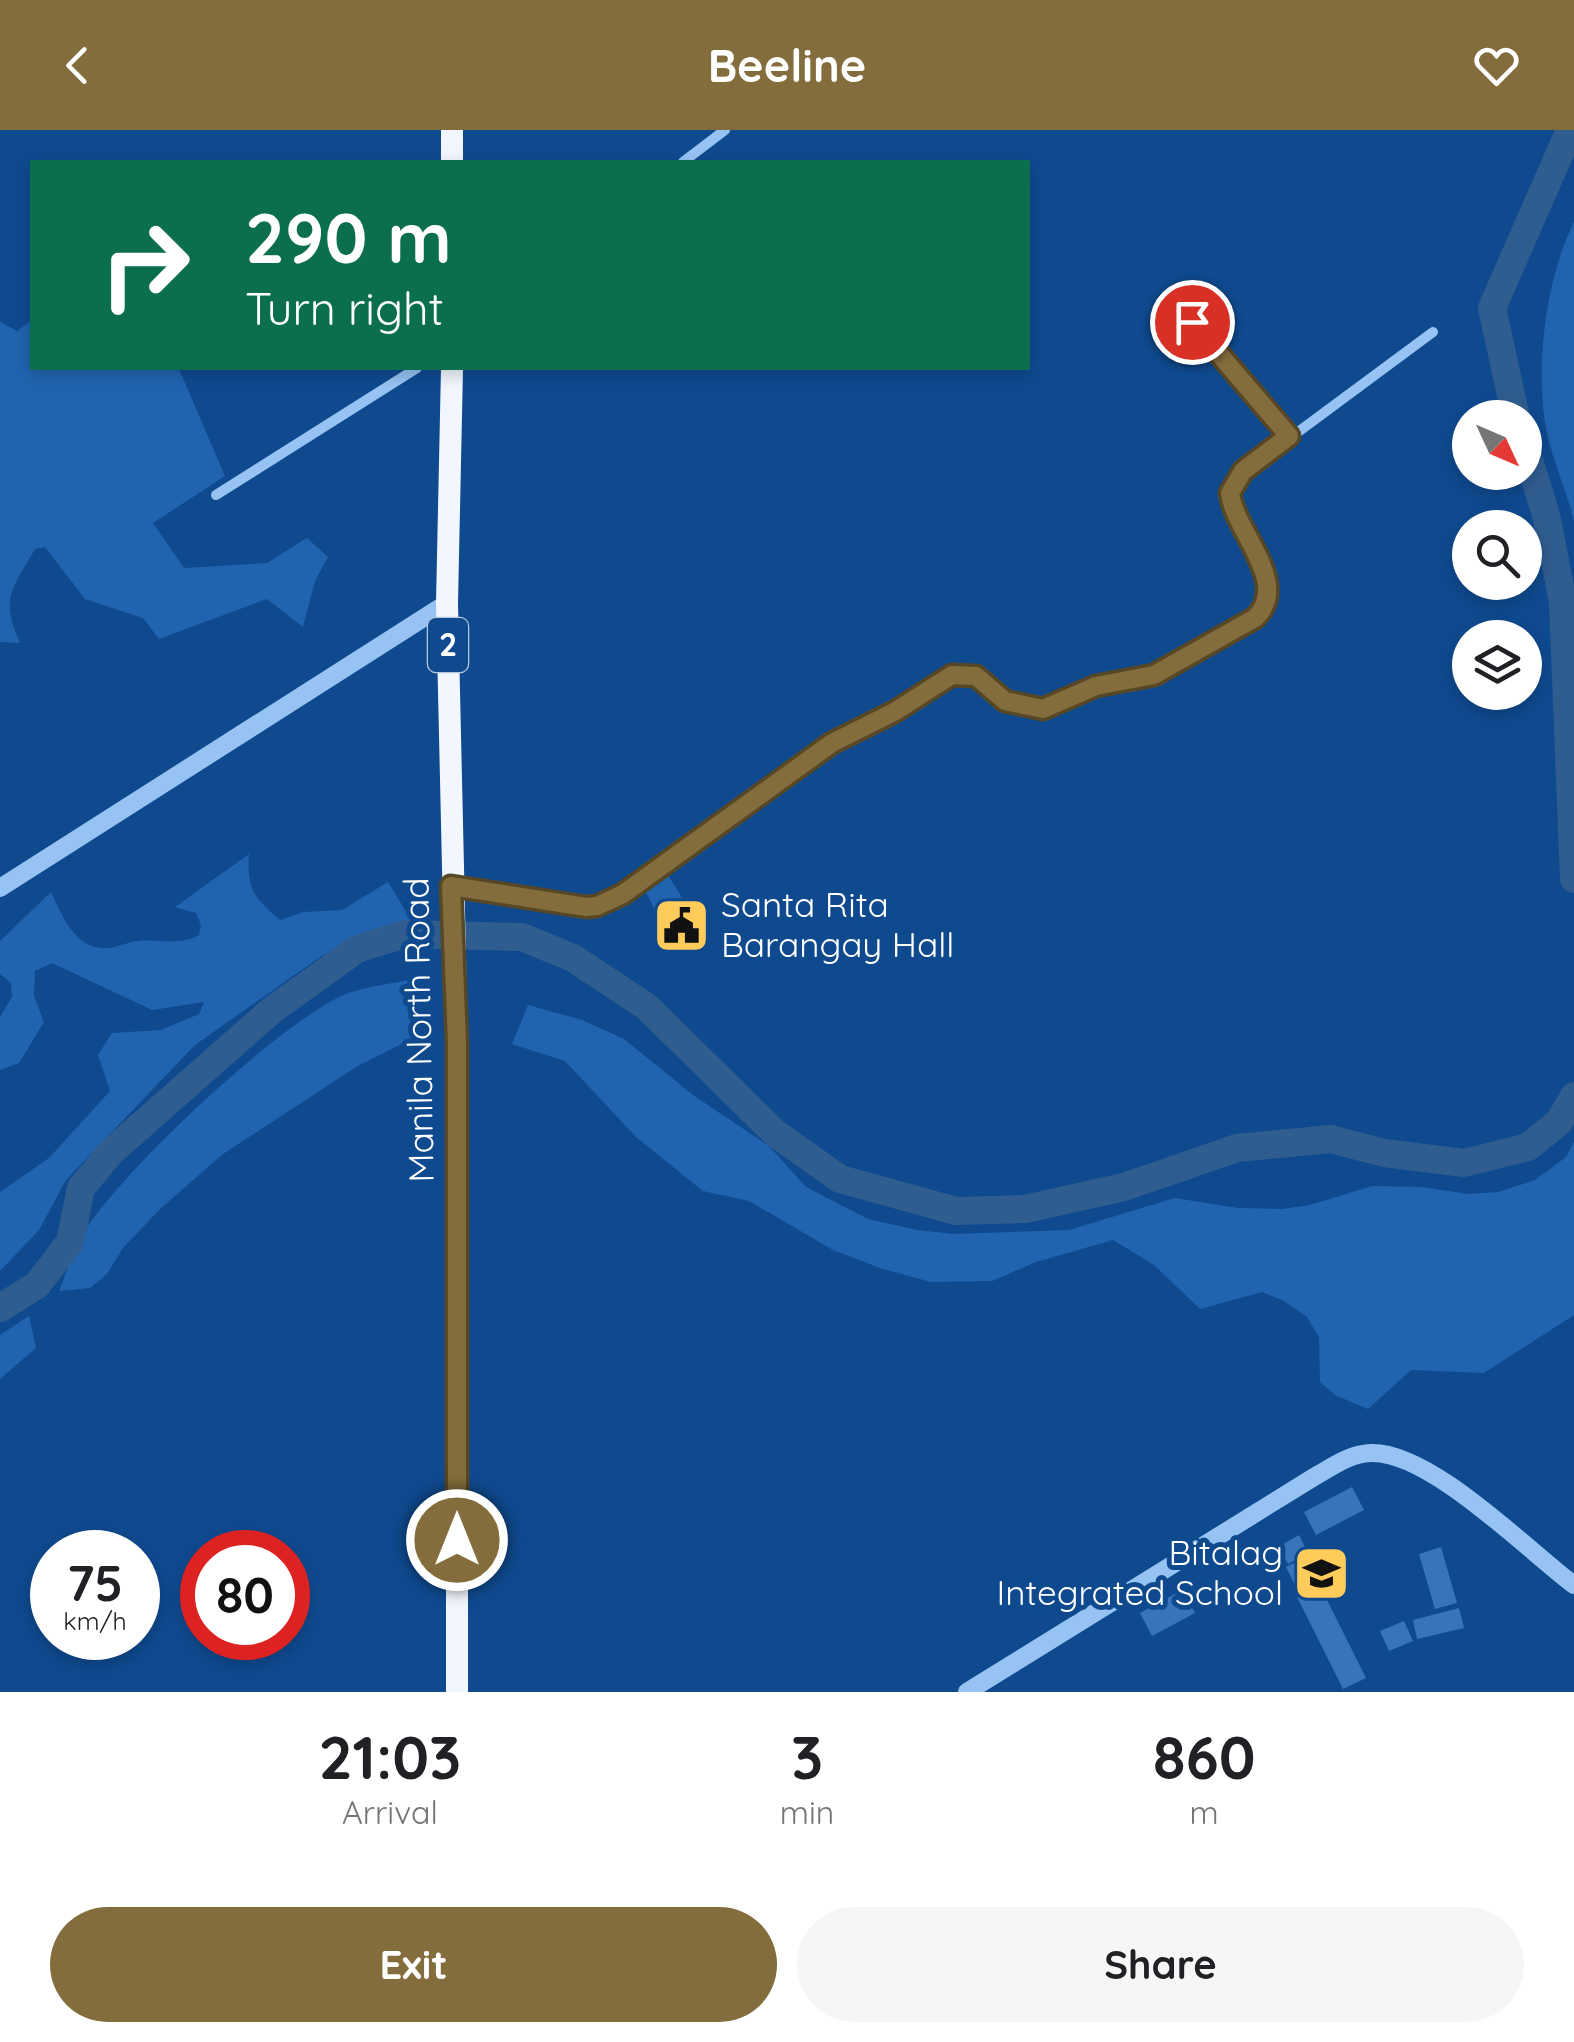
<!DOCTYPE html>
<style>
body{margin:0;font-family:Quicksand,sans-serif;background:#f6f6f6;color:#202124;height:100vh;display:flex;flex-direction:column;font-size:38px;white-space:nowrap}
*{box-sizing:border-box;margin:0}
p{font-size:32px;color:#757577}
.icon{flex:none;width:55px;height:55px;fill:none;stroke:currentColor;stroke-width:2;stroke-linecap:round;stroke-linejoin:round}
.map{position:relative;height:1562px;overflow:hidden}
.details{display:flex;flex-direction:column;background:#fff;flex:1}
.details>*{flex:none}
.top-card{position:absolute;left:30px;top:30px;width:1000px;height:210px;border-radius:0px;box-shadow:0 5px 15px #0003;background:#0b6e4f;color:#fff;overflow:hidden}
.needle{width:65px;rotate:134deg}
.buttons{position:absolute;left:1452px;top:270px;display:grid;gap:20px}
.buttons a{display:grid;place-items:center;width:90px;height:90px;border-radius:50%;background:#fff;box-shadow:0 5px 15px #0003;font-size:50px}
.speed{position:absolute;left:30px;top:1400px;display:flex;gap:20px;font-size:50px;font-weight:700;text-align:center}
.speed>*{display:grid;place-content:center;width:130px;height:130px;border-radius:50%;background:#fff;box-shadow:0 5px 15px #0003;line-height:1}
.speed small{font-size:25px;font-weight:400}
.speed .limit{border:15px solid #d22;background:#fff;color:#111}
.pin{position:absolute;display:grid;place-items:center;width:85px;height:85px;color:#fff;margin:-42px;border:5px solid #fff;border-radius:50%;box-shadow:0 2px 10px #0007}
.me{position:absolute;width:110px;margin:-55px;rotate:0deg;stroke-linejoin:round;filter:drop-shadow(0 0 8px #0008)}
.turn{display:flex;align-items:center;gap:35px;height:210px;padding:0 50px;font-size:45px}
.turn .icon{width:130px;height:130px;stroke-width:2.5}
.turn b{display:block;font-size:70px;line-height:85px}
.eta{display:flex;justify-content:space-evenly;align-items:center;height:170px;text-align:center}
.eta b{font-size:60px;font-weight:700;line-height:70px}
.cta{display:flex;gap:20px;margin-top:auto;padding:20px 50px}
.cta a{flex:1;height:115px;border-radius:60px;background:#846d3c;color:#fff;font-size:40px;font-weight:700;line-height:115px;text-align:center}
.cta a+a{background:#f6f6f6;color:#202124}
header{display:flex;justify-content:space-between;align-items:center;height:130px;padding:0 50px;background:#846d3c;color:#fff;font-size:45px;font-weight:700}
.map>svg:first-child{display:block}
.green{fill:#2064af}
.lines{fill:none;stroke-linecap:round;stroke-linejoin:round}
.river{stroke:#305d90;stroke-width:28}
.building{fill:#3774b9}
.minor{stroke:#97c3f4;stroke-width:10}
.tertiary{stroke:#97c3f4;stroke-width:18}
.trunk{stroke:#f2f7ff;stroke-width:22}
.route-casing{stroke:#564727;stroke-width:25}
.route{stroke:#846d3c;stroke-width:18}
.labels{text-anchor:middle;stroke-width:10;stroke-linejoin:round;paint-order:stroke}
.shield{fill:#0f4a8f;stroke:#b7c9dd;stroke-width:2.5}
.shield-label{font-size:32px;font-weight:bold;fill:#fff}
.poi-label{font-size:35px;fill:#fff;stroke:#0f4a8f;text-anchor:start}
.street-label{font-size:35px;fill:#fff;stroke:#0f4a8f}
</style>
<header><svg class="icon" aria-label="back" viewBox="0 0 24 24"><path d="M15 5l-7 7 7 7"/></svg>Beeline<svg class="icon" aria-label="heart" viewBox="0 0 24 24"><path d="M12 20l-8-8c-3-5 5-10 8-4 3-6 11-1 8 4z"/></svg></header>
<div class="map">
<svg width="1574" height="1562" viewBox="0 0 1574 1562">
<rect width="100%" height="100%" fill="#0f4a8f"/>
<g class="green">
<path d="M1574,92v299c-8,-33 -24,-66 -29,-98 -9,-63 1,-144 29,-201z"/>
<path d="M32,190v48l147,1 46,107 -72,47 31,45 83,-5 40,-25 21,19 -13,24 -12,46 -36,-28 -108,40 -16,-21 -58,-19 -40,-52 -10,2c-23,40 -35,50 -15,94l-20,-1v-320l17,9z"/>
<path d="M249,724c-2,36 4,43 31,66l24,-8 38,-2 46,-28 23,38 -88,35 -128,90 -129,135 -27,50 -39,41v-79l49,-34 61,-67 -12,-36 14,-22 49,-3 38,-16 5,-12 -52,8 -100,-47 -17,8 -1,25 10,26 -25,41 -19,7v-53l12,-20 -1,-14 -11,-9v-33l51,-49c12,25 24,58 57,56 10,-1 20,-6 30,-7 23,-2 40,5 61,-6l2,-10 -5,-12 -21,-6z"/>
<path d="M665,740l24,39 -26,16 -21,-40z"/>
<path d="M413,849l2,58 -59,30 -133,87 -63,55 -37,39 -16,26 -17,14 -31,3c7,-17 12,-34 20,-50 31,-61 203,-221 267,-247 21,-8 46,-10 67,-15z"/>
<path d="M528,875l54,15 42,19 69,56 76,51 37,41 62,32 49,11 37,4 115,-4 106,-32 63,10 44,1 28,-4 62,-19 50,1 46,7 30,-2 37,-12 31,-23 8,-15v173l-90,58 -73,-3 -43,39 -33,-14 -15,-13 -1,-45 -12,-20 -23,-16 -22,-9 -62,17 -46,-44 -41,-25 -77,22 -44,19 -61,1 -51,-14 -47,-18 -84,-49 -46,-10 -67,-54 -71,-76 -53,-17z"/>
<path d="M29,1186l7,32 -36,31v-44z"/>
</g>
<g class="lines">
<g class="river">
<path d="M1516,288l-24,-110 78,-178"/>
<path d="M1525,317l21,68 17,87 11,277"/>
<path d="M0,1178l37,-23 33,-43 11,-54 30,-36 161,-142 85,-61 48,-15 117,3 51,21 74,49 128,126 65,46 116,32 69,-2 99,-22 113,-39 94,-9 53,14 80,10 64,-16 31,-25 15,-26"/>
</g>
</g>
<g class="building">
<path d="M691,779l8,13 -27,18 -8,-12z"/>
<path d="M1352,1357l12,23 -48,25 -12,-23z"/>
<path d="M1299,1405l9,18 -20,11 -10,-17z"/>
<path d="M1441,1417l16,56 -22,6 -16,-55z"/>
<path d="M1306,1427l11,22 -20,10 -11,-22z"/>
<path d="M1320,1456l46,92 -23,11 -46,-92z"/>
<path d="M1182,1460l13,23 -43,23 -12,-23z"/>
<path d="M1459,1478l5,20 -47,11 -4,-19z"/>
<path d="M1404,1491l9,20 -24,10 -9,-20z"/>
</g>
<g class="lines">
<g class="minor">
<path d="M683,32l42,-32"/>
<path d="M1192,192l97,115"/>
<path d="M216,365l201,-127"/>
<path d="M454,756l132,21 11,-1 26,-12 209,-151 62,-31 58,-37 24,1 35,28 32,5 53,-23 58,-11 101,-57c44,-41 -44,-97 -19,-140l197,-146"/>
</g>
<g class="tertiary">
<path d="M0,758l447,-285"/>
<path d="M967,1562l347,-215c18,-10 35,-23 56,-24 59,-3 156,96 204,132"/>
</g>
<g class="trunk">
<path d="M452,0v32"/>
<path d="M452,238l-5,235 10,441v648"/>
</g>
</g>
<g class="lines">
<defs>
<path id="route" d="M457,1410v-496l-6,-158 135,21 11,-1 26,-12 209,-151 62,-31 58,-37 24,1 29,25 38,8 53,-23 58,-11 101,-57c37,-35 -21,-87 -25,-125l13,-22 46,-35 -97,-114"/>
</defs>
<use href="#route" class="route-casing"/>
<use href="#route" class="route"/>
</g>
<defs>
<symbol id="civic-square" viewBox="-11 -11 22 22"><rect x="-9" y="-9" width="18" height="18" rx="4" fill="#ffcb5a" stroke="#0f4a8f"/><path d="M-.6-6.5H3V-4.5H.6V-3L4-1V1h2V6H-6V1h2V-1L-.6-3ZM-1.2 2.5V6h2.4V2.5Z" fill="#111"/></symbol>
<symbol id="school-square" viewBox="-11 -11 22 22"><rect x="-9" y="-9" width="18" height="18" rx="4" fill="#ffcb5a" stroke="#0f4a8f"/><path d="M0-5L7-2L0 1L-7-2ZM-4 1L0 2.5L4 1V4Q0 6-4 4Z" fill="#111"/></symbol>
</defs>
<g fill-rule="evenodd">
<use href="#civic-square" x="650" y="764" width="63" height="63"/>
<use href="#school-square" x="1290" y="1412" width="63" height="63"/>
</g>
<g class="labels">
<rect class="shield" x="428" y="488" width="40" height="54" rx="8"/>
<g class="shield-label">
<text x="448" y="526">2</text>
</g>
<g class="poi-label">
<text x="721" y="787">Santa Rita<tspan x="721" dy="40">Barangay Hall</tspan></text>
<text x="1283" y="1435" text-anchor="end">Bitalag<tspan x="1283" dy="40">Integrated School</tspan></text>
</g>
<g class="street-label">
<text transform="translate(419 900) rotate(-91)" y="12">Manila North Road</text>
</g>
</g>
</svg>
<div class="buttons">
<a><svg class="needle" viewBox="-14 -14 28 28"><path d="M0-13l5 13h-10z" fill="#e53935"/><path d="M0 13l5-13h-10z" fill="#757577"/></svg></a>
<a><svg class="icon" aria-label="search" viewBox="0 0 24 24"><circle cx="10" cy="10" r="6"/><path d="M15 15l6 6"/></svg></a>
<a><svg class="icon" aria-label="layers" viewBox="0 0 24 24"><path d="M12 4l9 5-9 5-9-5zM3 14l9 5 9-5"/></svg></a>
</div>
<div class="speed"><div>75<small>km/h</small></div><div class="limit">80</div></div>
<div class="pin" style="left:1192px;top:192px;background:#d93025"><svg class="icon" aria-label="arrive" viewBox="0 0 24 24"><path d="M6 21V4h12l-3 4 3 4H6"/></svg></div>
<svg class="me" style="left:457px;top:1410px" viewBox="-20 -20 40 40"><circle r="17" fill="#846d3c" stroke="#fff" stroke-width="3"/><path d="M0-11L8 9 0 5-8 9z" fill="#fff"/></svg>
<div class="top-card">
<div class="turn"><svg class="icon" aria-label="right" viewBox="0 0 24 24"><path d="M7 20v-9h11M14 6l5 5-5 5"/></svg><div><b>290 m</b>Turn right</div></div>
</div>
</div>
<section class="details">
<div class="eta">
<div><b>21:03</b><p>Arrival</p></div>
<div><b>3</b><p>min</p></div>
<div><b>860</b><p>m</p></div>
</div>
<div class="cta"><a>Exit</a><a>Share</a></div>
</section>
